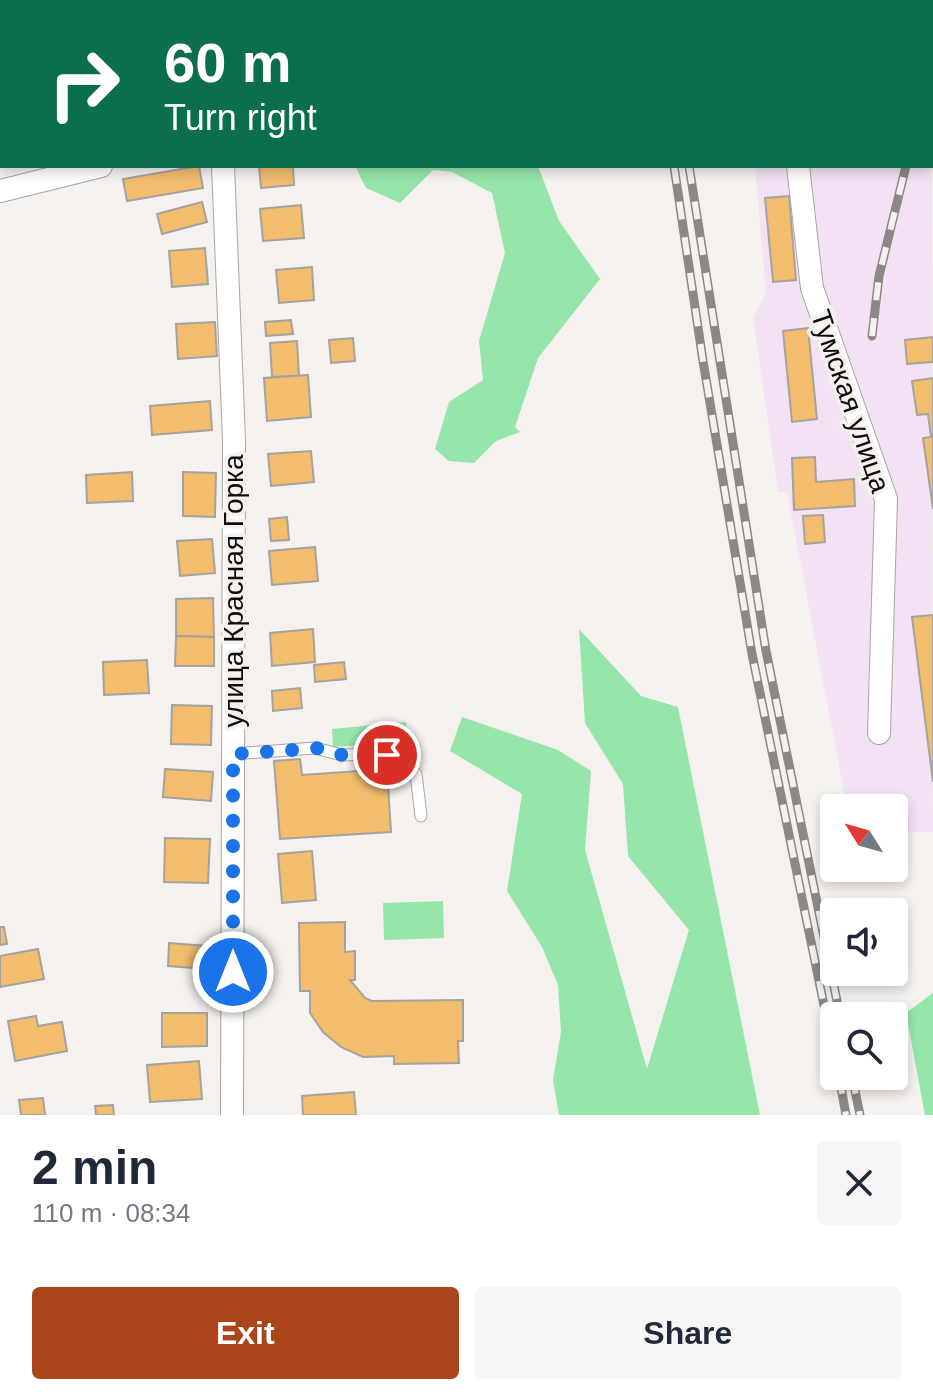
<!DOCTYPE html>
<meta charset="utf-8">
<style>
body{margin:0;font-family:Helvetica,sans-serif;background:#f6f6f7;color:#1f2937;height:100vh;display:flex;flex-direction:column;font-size:30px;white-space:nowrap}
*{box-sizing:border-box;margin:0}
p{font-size:26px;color:#747a83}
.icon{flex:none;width:44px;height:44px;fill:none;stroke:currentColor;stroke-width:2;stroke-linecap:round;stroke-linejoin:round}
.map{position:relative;height:1115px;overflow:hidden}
.details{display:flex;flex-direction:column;background:#fff;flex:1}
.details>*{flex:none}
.guide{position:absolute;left:0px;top:0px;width:934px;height:168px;box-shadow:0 4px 12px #0003;background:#0b6e4f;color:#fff;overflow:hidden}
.needle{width:52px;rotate:307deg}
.fabs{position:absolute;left:820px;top:794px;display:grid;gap:16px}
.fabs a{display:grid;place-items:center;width:88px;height:88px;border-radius:8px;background:#fff;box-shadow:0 4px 12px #0003;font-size:40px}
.pin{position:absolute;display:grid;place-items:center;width:68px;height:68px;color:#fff;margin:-34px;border:4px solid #fff;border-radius:50%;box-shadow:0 2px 8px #0007}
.me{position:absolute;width:88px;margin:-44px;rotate:0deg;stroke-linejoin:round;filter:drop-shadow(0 0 6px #0008)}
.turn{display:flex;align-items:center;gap:28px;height:168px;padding:0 32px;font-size:36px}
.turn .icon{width:104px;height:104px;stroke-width:2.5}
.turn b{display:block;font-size:56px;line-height:68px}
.round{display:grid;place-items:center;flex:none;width:84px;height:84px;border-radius:8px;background:#f6f6f7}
.overview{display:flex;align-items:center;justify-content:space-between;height:136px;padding:0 32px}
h1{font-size:48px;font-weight:800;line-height:60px}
.button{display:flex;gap:16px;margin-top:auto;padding:16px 32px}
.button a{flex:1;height:92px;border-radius:8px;background:#aa4519;color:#fff;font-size:32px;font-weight:800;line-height:92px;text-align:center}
.button a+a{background:#f6f6f7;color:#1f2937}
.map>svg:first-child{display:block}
.industrial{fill:#f3e2f3}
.green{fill:#96e6ab}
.building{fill:#f2bd6d;stroke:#a5a29f;stroke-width:2}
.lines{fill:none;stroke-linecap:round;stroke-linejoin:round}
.service-casing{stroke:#a7a5a1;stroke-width:13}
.minor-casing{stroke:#a7a5a1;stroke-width:24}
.service{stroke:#fff;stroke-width:11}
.minor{stroke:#fff;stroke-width:22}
.rail-casing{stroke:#8b8886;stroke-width:9}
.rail{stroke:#f4f1ee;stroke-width:6;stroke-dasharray:18;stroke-linecap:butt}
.route{stroke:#1a73e8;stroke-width:14;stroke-dasharray:0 25.2}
.labels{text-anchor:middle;stroke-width:7;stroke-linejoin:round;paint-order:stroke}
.street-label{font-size:28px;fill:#0e0d0c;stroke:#f4f1ee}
</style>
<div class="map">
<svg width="933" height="1115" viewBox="0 0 933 1115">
<rect width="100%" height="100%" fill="#f4f1ee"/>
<path class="industrial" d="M932,92l1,740h-39v-24h-47l-60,-316h-9l-25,-175 13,-23 -11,-128h177z"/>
<g class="green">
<path d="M355,166h183l21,55 41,58 -62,79 -23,69 5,5 -24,9 -22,22 -25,-2 -14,-12 14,-47 34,-22 -4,-39 26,-88 -13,-60 -40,-21 -19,-2 -33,33 -34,-15z"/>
<path d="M579,629l62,67 37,11 82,408h-201l-6,-35 8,-48 -3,-47 -16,-38 -35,-56 15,-97 -72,-43 12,-34 96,33 33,21 -6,79 62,219 42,-139 -61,-74 -5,-72 -38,-61z"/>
<path d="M406,722l4,35 -7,1 -21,-14 -49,3 -1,-18z"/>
<path d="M443,901l1,37 -60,2 -1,-37z"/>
<path d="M933,993v122h-8l-19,-102z"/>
</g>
<g class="building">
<rect x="850" y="0" width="41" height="2"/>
<path d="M199,166l4,22 -76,13 -4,-22z"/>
<path d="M259,166h34l1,19 -33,3z"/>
<path d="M789,196l7,84 -23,2 -8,-84z"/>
<path d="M202,202l5,20 -45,12 -5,-20z"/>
<path d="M301,205l3,33 -41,3 -3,-32z"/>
<path d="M205,248l3,36 -36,3 -3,-36z"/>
<path d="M312,267l2,33 -35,3 -3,-33z"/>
<path d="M291,320l2,14 -27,2 -1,-14z"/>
<path d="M215,322l2,34 -39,3 -2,-35z"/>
<path d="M808,328l9,91 -25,3 -9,-91z"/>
<path d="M933,337v25l-26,2 -2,-24z"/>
<path d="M353,338l2,23 -24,2 -2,-23z"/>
<path d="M297,341l2,35 -27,1 -2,-34z"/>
<path d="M308,375l3,42 -44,4 -3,-43z"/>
<path d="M933,378v131l-10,-71 8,-1 -3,-23 -11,1 -5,-34z"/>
<path d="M210,401l2,29 -60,5 -2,-29z"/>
<path d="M311,451l3,31 -43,4 -3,-32z"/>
<path d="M815,457l1,25 38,-3 1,27 -61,4 -2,-52z"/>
<path d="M132,472l1,29 -46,2 -1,-28z"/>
<path d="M183,472l33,1 -1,44 -32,-1z"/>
<path d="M823,515l2,27 -20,2 -2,-28z"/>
<path d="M287,517l2,23 -18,1 -2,-22z"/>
<path d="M212,539l3,34 -35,3 -3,-35z"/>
<path d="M315,547l3,34 -46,4 -3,-34z"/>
<path d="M213,598l1,39 -38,-1v-37z"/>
<path d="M933,615v167l-21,-165z"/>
<path d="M313,629l2,33 -43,4 -2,-33z"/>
<path d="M176,636l38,1v29h-39z"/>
<path d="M147,660l2,33 -45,2 -1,-33z"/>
<path d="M344,662l2,17 -31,3 -1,-17z"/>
<path d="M300,688l2,20 -29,3 -1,-20z"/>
<path d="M172,705l40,1 -1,39 -40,-1z"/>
<path d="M300,759l2,16 85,-6 4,63 -111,7 -6,-78z"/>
<path d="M165,769l48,3 -2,29 -48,-4z"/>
<path d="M165,838l45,1 -2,44 -44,-1z"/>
<path d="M312,851l4,49 -34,3 -4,-49z"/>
<path d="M345,922v30l10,-1v29h-5l15,18 7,3 91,-1v41h-5l1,22 -65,1v-8l-31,1 -22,-10 -18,-15 -13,-19v-22h-10l-1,-68z"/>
<path d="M0,927h4l3,17 -7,1z"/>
<path d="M169,943l38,3 -1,23 -38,-3z"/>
<path d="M38,949l6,30 -44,8v-31z"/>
<path d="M162,1013h45v33l-45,1z"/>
<path d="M36,1016l2,10 24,-4 5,29 -52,10 -7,-40z"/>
<path d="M199,1061l3,38 -52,3 -3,-37z"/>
<path d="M354,1092l2,23h-53l-1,-19z"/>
<path d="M43,1098l2,17h-24l-2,-15z"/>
<path d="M113,1105l1,10h-18l-1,-9z"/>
</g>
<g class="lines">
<defs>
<path id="service" d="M233,754l82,-6 27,7 40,-1 11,3 23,17 5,42"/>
<g id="minor">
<path d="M217,0v2"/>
<path d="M814,2v-2"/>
<path d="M223,166l11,275 -2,672"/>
<path d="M798,166l14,122 74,211 -7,234"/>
<path d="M0,191l101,-25"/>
</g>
</defs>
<use href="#service" class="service-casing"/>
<use href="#minor" class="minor-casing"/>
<use href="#service" class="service"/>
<use href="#minor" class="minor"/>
<defs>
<g id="rail">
<path d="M651,0v2"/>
<path d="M666,0v2"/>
<path d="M932,53l1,-5"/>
<path d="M674,166l29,195 49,293 82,400"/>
<path d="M689,166l77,485 74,365"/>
<path d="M872,336l7,-60 27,-110"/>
<path d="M839,1076l7,39"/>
<path d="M852,1076l8,39"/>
</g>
</defs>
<use href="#rail" class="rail-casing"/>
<use href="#rail" class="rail"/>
</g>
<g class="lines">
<path class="route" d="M233,972v-218l88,-6 21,7h45"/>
</g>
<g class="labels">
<g class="street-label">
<text transform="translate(851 401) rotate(71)" y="10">Тумская улица</text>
<text transform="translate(233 591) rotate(-90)" y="10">улица Красная Горка</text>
</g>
</g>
</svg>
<div class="fabs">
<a><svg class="needle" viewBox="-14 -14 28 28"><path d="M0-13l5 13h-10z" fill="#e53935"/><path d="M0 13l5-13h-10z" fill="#747a83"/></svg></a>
<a><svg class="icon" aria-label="sound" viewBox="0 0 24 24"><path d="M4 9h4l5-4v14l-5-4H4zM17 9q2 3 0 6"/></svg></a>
<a><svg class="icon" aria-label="search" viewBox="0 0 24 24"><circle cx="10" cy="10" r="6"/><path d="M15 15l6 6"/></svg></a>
</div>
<div class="pin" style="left:387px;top:755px;background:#d93025"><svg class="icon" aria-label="arrive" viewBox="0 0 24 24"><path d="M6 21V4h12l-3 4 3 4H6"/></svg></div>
<svg class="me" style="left:233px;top:972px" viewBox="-20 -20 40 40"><circle r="17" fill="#1a73e8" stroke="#fff" stroke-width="3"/><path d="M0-11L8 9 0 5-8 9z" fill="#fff"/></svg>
<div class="guide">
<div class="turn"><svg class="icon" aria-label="right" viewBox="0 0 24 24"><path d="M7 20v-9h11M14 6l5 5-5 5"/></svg><div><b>60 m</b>Turn right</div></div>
</div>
</div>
<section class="details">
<div class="overview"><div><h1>2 min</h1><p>110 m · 08:34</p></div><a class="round"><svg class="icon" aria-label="close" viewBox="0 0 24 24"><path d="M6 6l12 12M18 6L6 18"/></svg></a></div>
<div class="button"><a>Exit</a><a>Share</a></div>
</section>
